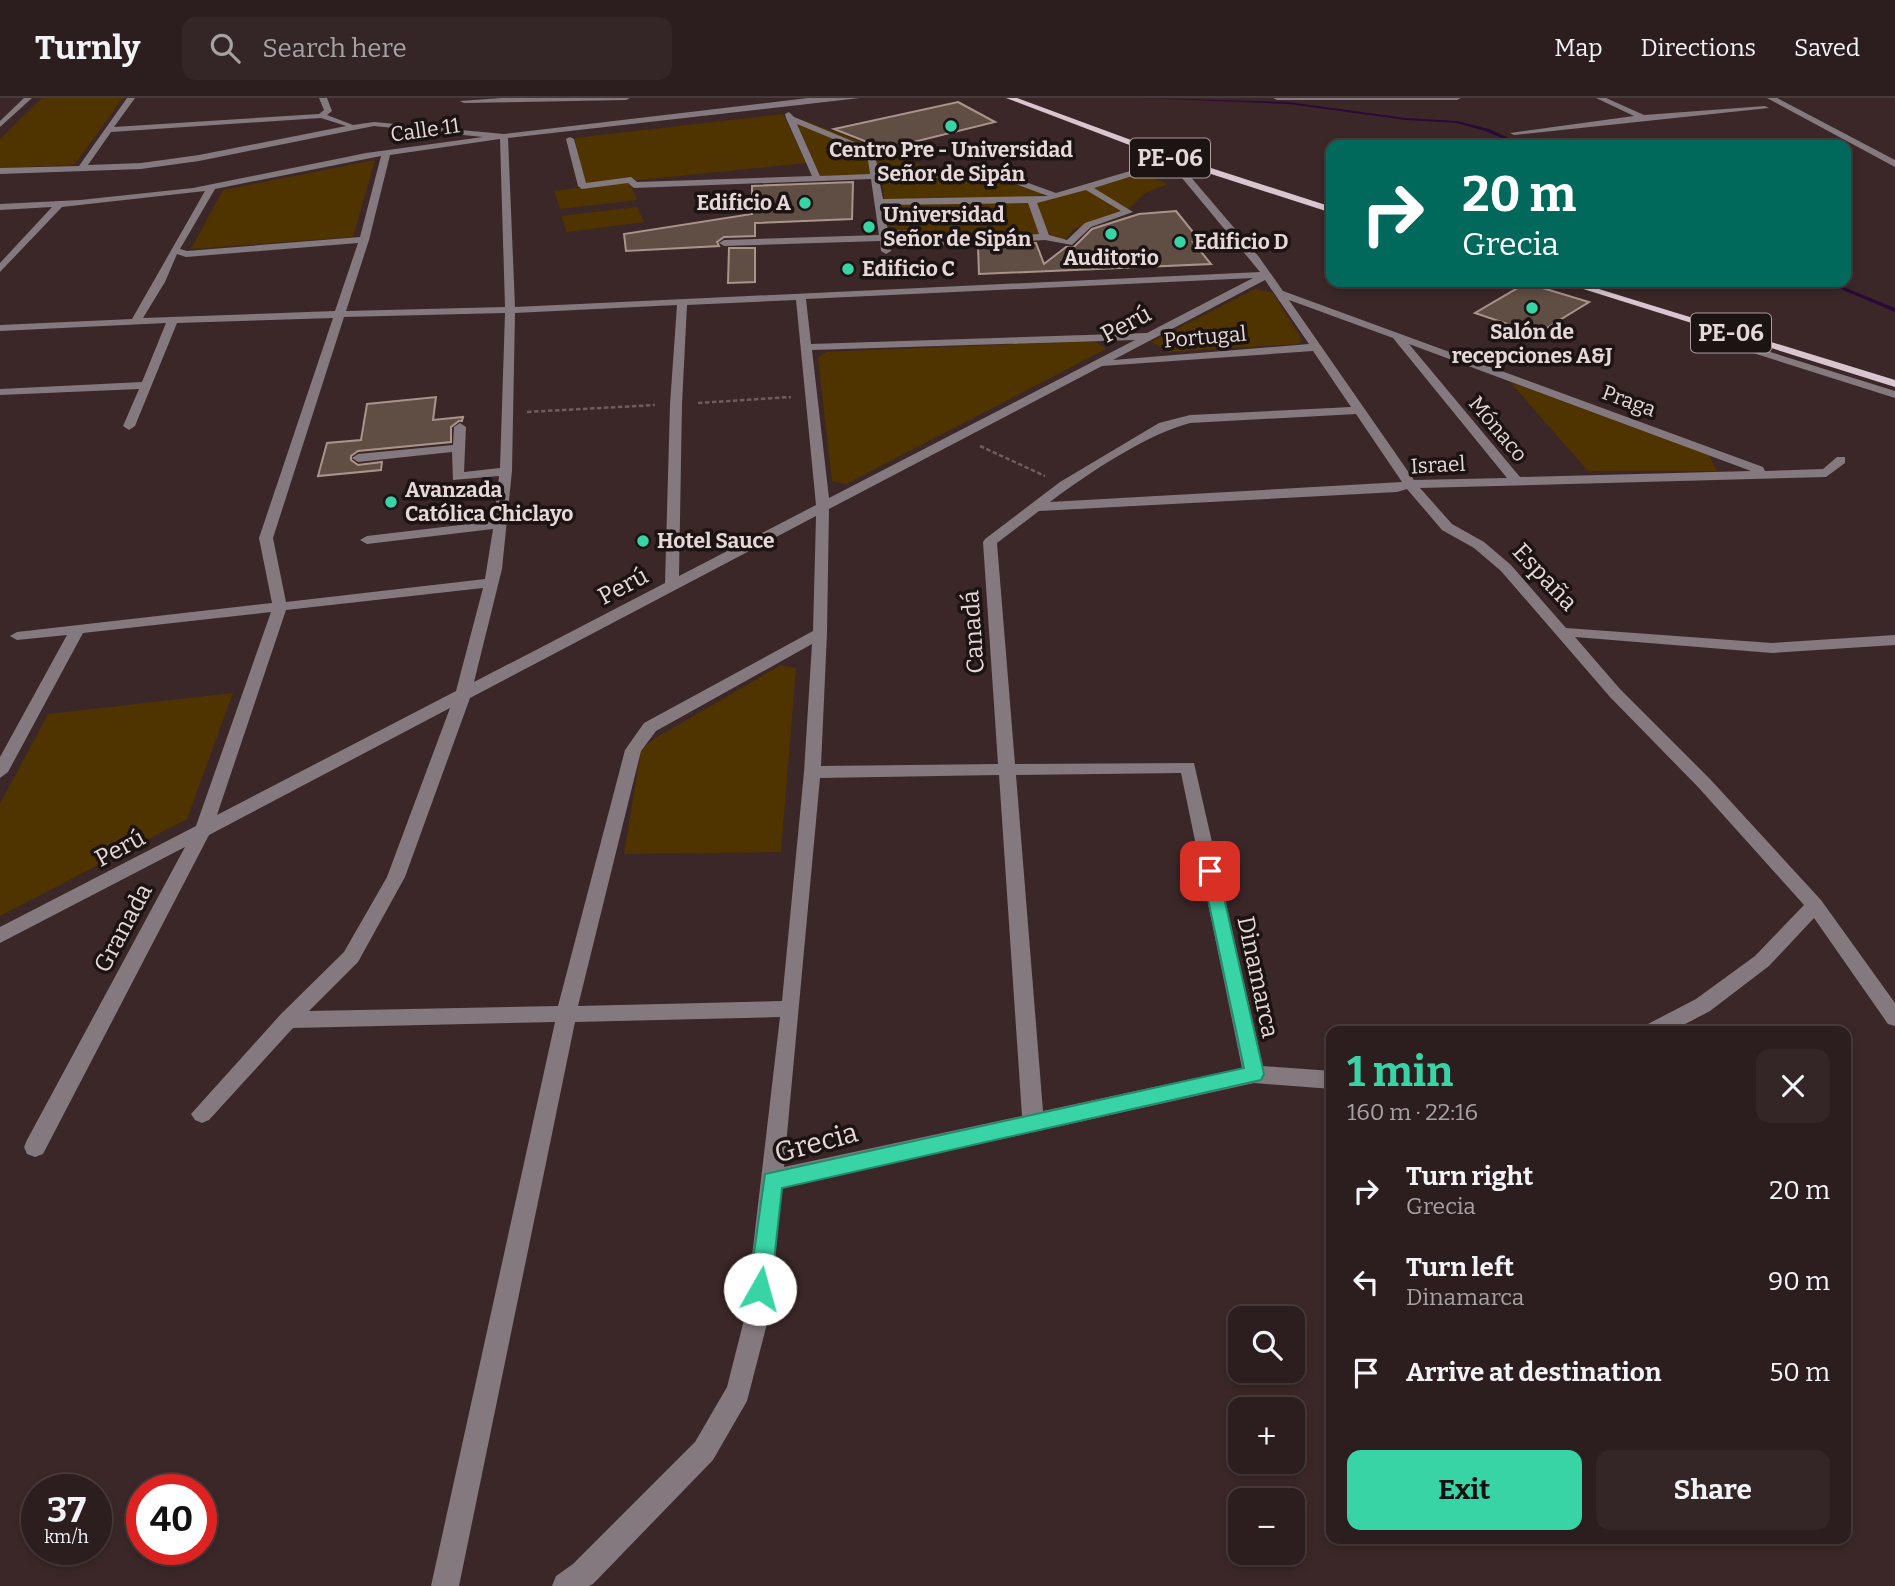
<!DOCTYPE html>
<meta charset="utf-8">
<style>
body{margin:0;font-family:Bitter,serif;background:#342627;color:#f1f3f6;height:100vh;display:flex;flex-direction:column;font-size:26px;white-space:nowrap}
*{box-sizing:border-box;margin:0}
p{font-size:23px;color:#a6a2a4}
.icon{flex:none;width:38px;height:38px;fill:none;stroke:currentColor;stroke-width:2;stroke-linecap:round;stroke-linejoin:round}
.map{position:relative;flex:1;overflow:hidden}
.drawer{position:absolute;left:1326px;top:928px;width:525px;height:518px;display:flex;flex-direction:column;background:#2c1d1e;border-radius:14px;box-shadow:0 4px 10px #0003,0 0 0 2px #483b3c}
.drawer>*{flex:none}
.banner{position:absolute;left:1326px;top:42px;width:525px;height:147px;border-radius:14px;box-shadow:0 4px 10px #0003,0 0 0 2px #483b3c;background:#00695c;color:#fff;overflow:hidden}
.fabs{position:absolute;left:1228px;top:1208px;display:grid;gap:14px}
.fabs a{display:grid;place-items:center;width:77px;height:77px;border-radius:14px;background:#2c1d1e;box-shadow:0 4px 10px #0003,0 0 0 2px #483b3c;font-size:35px}
.speed{position:absolute;left:21px;top:1376px;display:flex;gap:14px;font-size:35px;font-weight:700;text-align:center}
.speed>*{display:grid;place-content:center;width:91px;height:91px;border-radius:50%;background:#2c1d1e;box-shadow:0 4px 10px #0003,0 0 0 2px #483b3c;line-height:1}
.speed small{font-size:18px;font-weight:400}
.speed .limit{border:10px solid #d22;background:#fff;color:#111}
.pin{position:absolute;display:grid;place-items:center;width:60px;height:60px;color:#fff;margin:-30px;border-radius:14px;box-shadow:0 4px 10px #0006}
.me{position:absolute;width:77px;margin:-38px;rotate:7deg;stroke-linejoin:round;filter:drop-shadow(0 0 5px #0008)}
.turn{display:flex;align-items:center;gap:24px;height:147px;padding:0 21px;font-size:32px}
.turn .icon{width:91px;height:91px;stroke-width:2.5}
.turn b{display:block;font-size:49px;line-height:60px}
.round{display:grid;place-items:center;flex:none;width:74px;height:74px;border-radius:14px;background:#342627}
.overview{display:flex;align-items:center;justify-content:space-between;height:119px;padding:0 21px}
h1{font-size:42px;font-weight:700;line-height:52px;color:#38d4a6}
.button{display:flex;gap:14px;margin-top:auto;padding:14px 21px}
.button a{flex:1;height:80px;border-radius:14px;background:#38d4a6;color:#111;font-size:28px;font-weight:700;line-height:80px;text-align:center}
.button a+a{background:#342627;color:#f1f3f6}
ul{padding:0;list-style:none}
li{display:flex;align-items:center;gap:21px;height:91px;padding:0 21px}
li div{flex:1}
li b{display:block;font-size:26px}
li em{font-style:normal}
header{display:flex;align-items:center;gap:42px;box-sizing:border-box;height:98px;padding:0 35px;background:#2c1d1e;border-bottom:2px solid #483b3c}
header strong{font-size:33px}
nav{display:flex;gap:38px;margin-inline-start:auto;font-size:24px}
.search{width:490px;height:63px;background:#342627;display:flex;align-items:center;gap:18px;box-sizing:border-box;padding:0 24px;border-radius:14px;color:#a6a2a4;font-size:26px}
.map>svg:first-child{display:block}
.green{fill:#4f3400}
.lines{fill:none;stroke-linecap:round;stroke-linejoin:round}
.stream{fill:#2b0938;fill-rule:evenodd}
.building{fill:#604d44;stroke:#aa948a;stroke-width:2}
.path{stroke:#6f5d5e;stroke-width:2.5;stroke-dasharray:4.5 2.5;stroke-linecap:butt}
.minor{fill:#83797e;fill-rule:evenodd}
.major{fill:#d9c5cf;fill-rule:evenodd}
.route{fill:#38d4a6;stroke:#248a6c;stroke-width:2}
.poi-dot{fill:#38d4a6;stroke:#1c1313;stroke-width:2.5}
.labels{text-anchor:middle;stroke-width:7;stroke-linejoin:round;paint-order:stroke}
.far-street-label{font-size:21px;fill:#e6d8d9;stroke:#1c1313}
.far-poi-label{font-size:21px;font-weight:bold;fill:#e6d8d9;stroke:#1c1313;text-anchor:start}
.shield{fill:#1c1313;stroke:#a99d9e;stroke-width:2}
.shield-label{font-size:23px;font-weight:bold;fill:#e6d8d9}
.street-label{font-size:24px;fill:#e6d8d9;stroke:#1c1313}
.near-street-label{font-size:28px;fill:#e6d8d9;stroke:#1c1313}
</style>
<header>
<strong>Turnly</strong>
<div class="search"><svg class="icon" aria-label="search" viewBox="0 0 24 24"><circle cx="10" cy="10" r="6"/><path d="M15 15l6 6"/></svg>Search here</div>
<nav><a>Map</a><a>Directions</a><a>Saved</a></nav>
</header>
<div class="map">
<svg width="1895" height="1488" viewBox="0 0 1895 1488">
<rect width="100%" height="100%" fill="#3b2728"/>
<g class="green">
<path d="M42,0h81l-49,67 -74,3v-29z"/>
<path d="M783,16l23,49 -177,18 8,19 -77,9 -6,-18 61,-8 -33,3 -7,-48z"/>
<path d="M803,22l168,63 23,-7 50,18 -17,5 17,41 -123,8 -5,-18 -28,1 -7,-57 -61,2 -23,-53z"/>
<path d="M375,62l-22,77 -162,12 32,-59z"/>
<path d="M1135,73l33,13 -23,9 -17,17 -54,19 -10,11h-12l-19,-40z"/>
<path d="M637,109l7,15 -77,10 -6,-16z"/>
<path d="M1255,191l18,4 29,47 -4,4 -129,8 -18,-10z"/>
<path d="M1094,243l12,8 -260,135 -14,-3 -14,-123 8,-6z"/>
<path d="M1510,284l199,73 8,16h-129z"/>
<path d="M781,567l15,3 -15,184 -157,2 17,-104 13,-11z"/>
<path d="M233,595l-46,126 -187,97v-112l48,-90z"/>
</g>
<g class="lines">
<g class="stream">
<path d="M1142,0l146,4 118,16 51,3 32,8 35,16h-5l-34,-14 -28,-8 -51,-3 -118,-16z"/>
<path d="M1824,184h7l64,26v4z"/>
</g>
</g>
<g class="building">
<path d="M958,4l37,20 -110,27 -51,-20z"/>
<path d="M853,84l-1,37 -97,4v13l-31,1 -7,5 2,4 -93,5 -2,-17 128,-20v-28z"/>
<path d="M1176,113l25,31h-8l18,22 -232,10 -1,-28 58,-3 8,21 22,-17h8l18,-18 47,-15z"/>
<path d="M729,150h26v34l-27,1z"/>
<path d="M1526,185l63,19 -52,32 -62,-21z"/>
<path d="M436,299l-3,23 30,-3 -1,4h-3l-8,6v15l-93,9 -7,5v4l7,5 24,-3 -1,8 -63,6 9,-33 34,-3 6,-36z"/>
</g>
<g class="lines">
<g class="path">
<path d="M698,305l93,-6"/>
<path d="M527,314l128,-7"/>
<path d="M980,348l65,30"/>
</g>
<g class="minor">
<path d="M24,0h8l-32,29v-6z"/>
<path d="M127,0h8l-21,29 205,-13 5,-4 -5,-12h8l5,13 -5,4 26,10 21,-3 130,12 304,-36h52l-352,40 7,169 745,-35 -78,-94 -8,-15 -80,25 39,24 -42,15 -19,18 -27,-5 -125,6 -5,-3 -2,-7h-25l3,15 -5,3 -5,-3 -1,-10 -156,5 -5,-3 5,-3 155,-5 -8,-56 -237,9 -6,-5 -46,6 -4,-3 -12,-47 4,-2 4,2 12,44 45,-6 6,5 175,-6 -26,-58 -1,-4 4,-2 5,5 80,33 5,24 73,-3 19,7 22,-8 63,23 121,-36 12,18 70,82 24,34 480,176 2,4 58,-2 14,-12h8v6l-19,14 -406,11 32,36 32,18 27,23 55,63 206,15 123,-8v10l-123,8 -197,-16 45,52 90,90 111,121 74,103v23l-7,-2 -74,-106 -45,48 -59,45 -38,20h-29l3,-6 50,-26 59,-43 49,-51 -106,-118 -88,-90 -109,-126 -27,-23 -32,-18 -35,-41 -10,3 -358,19 -42,32 18,221 179,-1 69,303 69,5v18l-78,-6 -472,105 -13,128 -22,85 -34,59 -120,124 -4,2h-37l4,-10 17,-12 122,-122 32,-55 18,-71 35,-299 -205,5 -116,564h-28l124,-564 -262,6 -84,92 -7,3 -7,-3 -4,-6 90,-100 63,-62 43,-75 63,-169 -241,127 -166,319 -8,3 -8,-3 -3,-7 3,-7 158,-293 -185,96v-16l196,-101 75,-214 -188,21 -75,139 -8,6v-21l67,-122 -50,5 -7,-4 7,-4 255,-29 -13,-65 74,-220 -156,5 -42,103 -6,4 -6,-4 16,-37 -139,6v-6l142,-7 24,-59 -166,8v-6l132,-6 73,-128 -143,16 -62,65v-9l52,-56 -52,3v-6l80,-4 113,-12 173,-35 117,-16 -109,-11 -175,35 -58,8 -141,5v-6l79,-2zM321,20l25,8 -147,29 -58,8 -53,2 23,-33zM797,26l70,29 3,21 -50,2zM500,41l5,168 -159,4 23,-71 21,-85zM381,58l-21,81 -173,14 -7,-2 35,-60zM993,78l55,20 -165,3 -4,-20 72,-2 20,7zM1086,92l35,21 -36,12 -18,17 -18,-5 -12,-32zM1028,105l11,31 -115,6 -4,-9 -32,-1 -5,-25zM358,145l-23,68 -192,7 22,-36 12,-28 9,3zM1253,180l-106,55 -336,11 -5,-45zM1265,182l44,64 -196,16zM796,202l20,205 -137,71 3,-172 5,-99zM1289,202l104,38 114,140 -93,2zM677,207l-7,99 -5,179 -191,99 28,-113 10,-98 3,-158zM505,215l-5,155 -36,4 2,-45 -6,-4 -6,4 -1,18 -95,9 -6,4 6,4 94,-10 1,28 46,-4 -5,45 -127,15 -7,4 7,4 126,-15 -8,50 -199,23 -13,-64 71,-221zM1135,242l-306,158 -17,-148zM1409,246l342,127 -231,6zM1313,253l38,56 -161,8 -31,8 -99,59 -75,57 -2,3 15,222 -177,2 6,-133 2,-124 273,-143zM1356,316l46,68 -352,20c37,-28 97,-68 140,-79zM816,418l-3,115 -169,92 -19,27 -67,256 -249,5 49,-49 47,-85 65,-179zM483,490l-27,103 -239,124 69,-205zM812,546l-8,128 -22,229 -204,5 63,-255 15,-20zM1181,675l61,295 -199,43 -27,-336zM999,677l23,341 -238,51 36,-389z"/>
<path d="M502,0h128l-4,2 -162,3 -4,-2z"/>
<path d="M1273,0h188l-4,2h-180z"/>
<path d="M1596,0h10l38,17 121,-9 4,2 -255,27 -4,-2 124,-17z"/>
<path d="M1767,0h10l118,62v7z"/>
<path d="M1735,243l160,50v7l-164,-52v-4z"/>
</g>
<g class="major">
<path d="M1006,0h11l163,60 152,49v6l-158,-51z"/>
<path d="M1561,184h15l319,98v7z"/>
</g>
</g>
<path class="route" d="M1210,767l8,6 46,203 -3,6 -479,108 -11,101 -3,7 -8,3 -8,-3 -3,-7 16,-115 479,-106 -42,-197z"/>
<g class="poi-dot">
<circle cx="951" cy="28" r="7"/>
<circle cx="805" cy="105" r="7"/>
<circle cx="869" cy="129" r="7"/>
<circle cx="1111" cy="136" r="7"/>
<circle cx="1180" cy="144" r="7"/>
<circle cx="848" cy="171" r="7"/>
<circle cx="1532" cy="210" r="7"/>
<circle cx="391" cy="404" r="7"/>
<circle cx="643" cy="443" r="7"/>
</g>
<g class="labels">
<g class="far-street-label">
<text transform="translate(425 32) rotate(-8)" y="7">Calle 11</text>
<text transform="translate(1205 239) rotate(-5)" y="7">Portugal</text>
<text transform="translate(1629 303) rotate(20)" y="7">Praga</text>
<text transform="translate(1498 331) rotate(50)" y="7">Mónaco</text>
<text transform="translate(1438 367) rotate(-3)" y="7">Israel</text>
</g>
<g class="far-poi-label">
<text x="951" y="59" text-anchor="middle">Centro Pre - Universidad<tspan x="951" dy="24">Señor de Sipán</tspan></text>
<text x="791" y="112" text-anchor="end">Edificio A</text>
<text x="883" y="124">Universidad<tspan x="883" dy="24">Señor de Sipán</tspan></text>
<text x="1194" y="151">Edificio D</text>
<text x="1111" y="167" text-anchor="middle">Auditorio</text>
<text x="862" y="178">Edificio C</text>
<text x="1532" y="241" text-anchor="middle">Salón de<tspan x="1532" dy="24">recepciones A&amp;J</tspan></text>
<text x="405" y="399">Avanzada<tspan x="405" dy="24">Católica Chiclayo</tspan></text>
<text x="657" y="450">Hotel Sauce</text>
</g>
<g class="shield">
<rect x="1130" y="40.5" width="80" height="39" rx="5"/>
<rect x="1691" y="215.5" width="80" height="39" rx="5"/>
</g>
<g class="shield-label">
<text x="1170" y="68">PE-06</text>
<text x="1731" y="243">PE-06</text>
</g>
<g class="street-label">
<text transform="translate(1126 226) rotate(-28)" y="8">Perú</text>
<text transform="translate(1545 479) rotate(47)" y="8">España</text>
<text transform="translate(623 488) rotate(-28)" y="8">Perú</text>
<text transform="translate(973 534) rotate(-94)" y="8">Canadá</text>
<text transform="translate(120 750) rotate(-28)" y="8">Perú</text>
<text transform="translate(123 830) rotate(-62)" y="8">Granada</text>
<text transform="translate(1258 879) rotate(78)" y="8">Dinamarca</text>
</g>
<g class="near-street-label">
<text transform="translate(816 1044) rotate(-15)" y="10">Grecia</text>
</g>
</g>
</svg>
<div class="fabs">
<a><svg class="icon" aria-label="search" viewBox="0 0 24 24"><circle cx="10" cy="10" r="6"/><path d="M15 15l6 6"/></svg></a>
<a>+</a>
<a>−</a>
</div>
<div class="speed"><div>37<small>km/h</small></div><div class="limit">40</div></div>
<div class="pin" style="left:1210px;top:773px;background:#d93025"><svg class="icon" aria-label="arrive" viewBox="0 0 24 24"><path d="M6 21V4h12l-3 4 3 4H6"/></svg></div>
<svg class="me" style="left:760px;top:1191px" viewBox="-20 -20 40 40"><circle r="19" fill="#fff"/><path d="M0-13L10 11 0 6-10 11z" fill="#38d4a6"/></svg>
<div class="banner">
<div class="turn"><svg class="icon" aria-label="right" viewBox="0 0 24 24"><path d="M7 20v-9h11M14 6l5 5-5 5"/></svg><div><b>20 m</b>Grecia</div></div>
</div>
<section class="drawer">
<div class="overview"><div><h1>1 min</h1><p>160 m · 22:16</p></div><a class="round"><svg class="icon" aria-label="close" viewBox="0 0 24 24"><path d="M6 6l12 12M18 6L6 18"/></svg></a></div>
<ul>
<li><svg class="icon" aria-label="right" viewBox="0 0 24 24"><path d="M7 20v-9h11M14 6l5 5-5 5"/></svg><div><b>Turn right</b><p>Grecia</p></div><em>20 m</em></li>
<li><svg class="icon" aria-label="left" viewBox="0 0 24 24"><path d="M17 20v-9H6M10 6l-5 5 5 5"/></svg><div><b>Turn left</b><p>Dinamarca</p></div><em>90 m</em></li>
<li><svg class="icon" aria-label="arrive" viewBox="0 0 24 24"><path d="M6 21V4h12l-3 4 3 4H6"/></svg><div><b>Arrive at destination</b></div><em>50 m</em></li>
</ul>
<div class="button"><a>Exit</a><a>Share</a></div>
</section>
</div>
